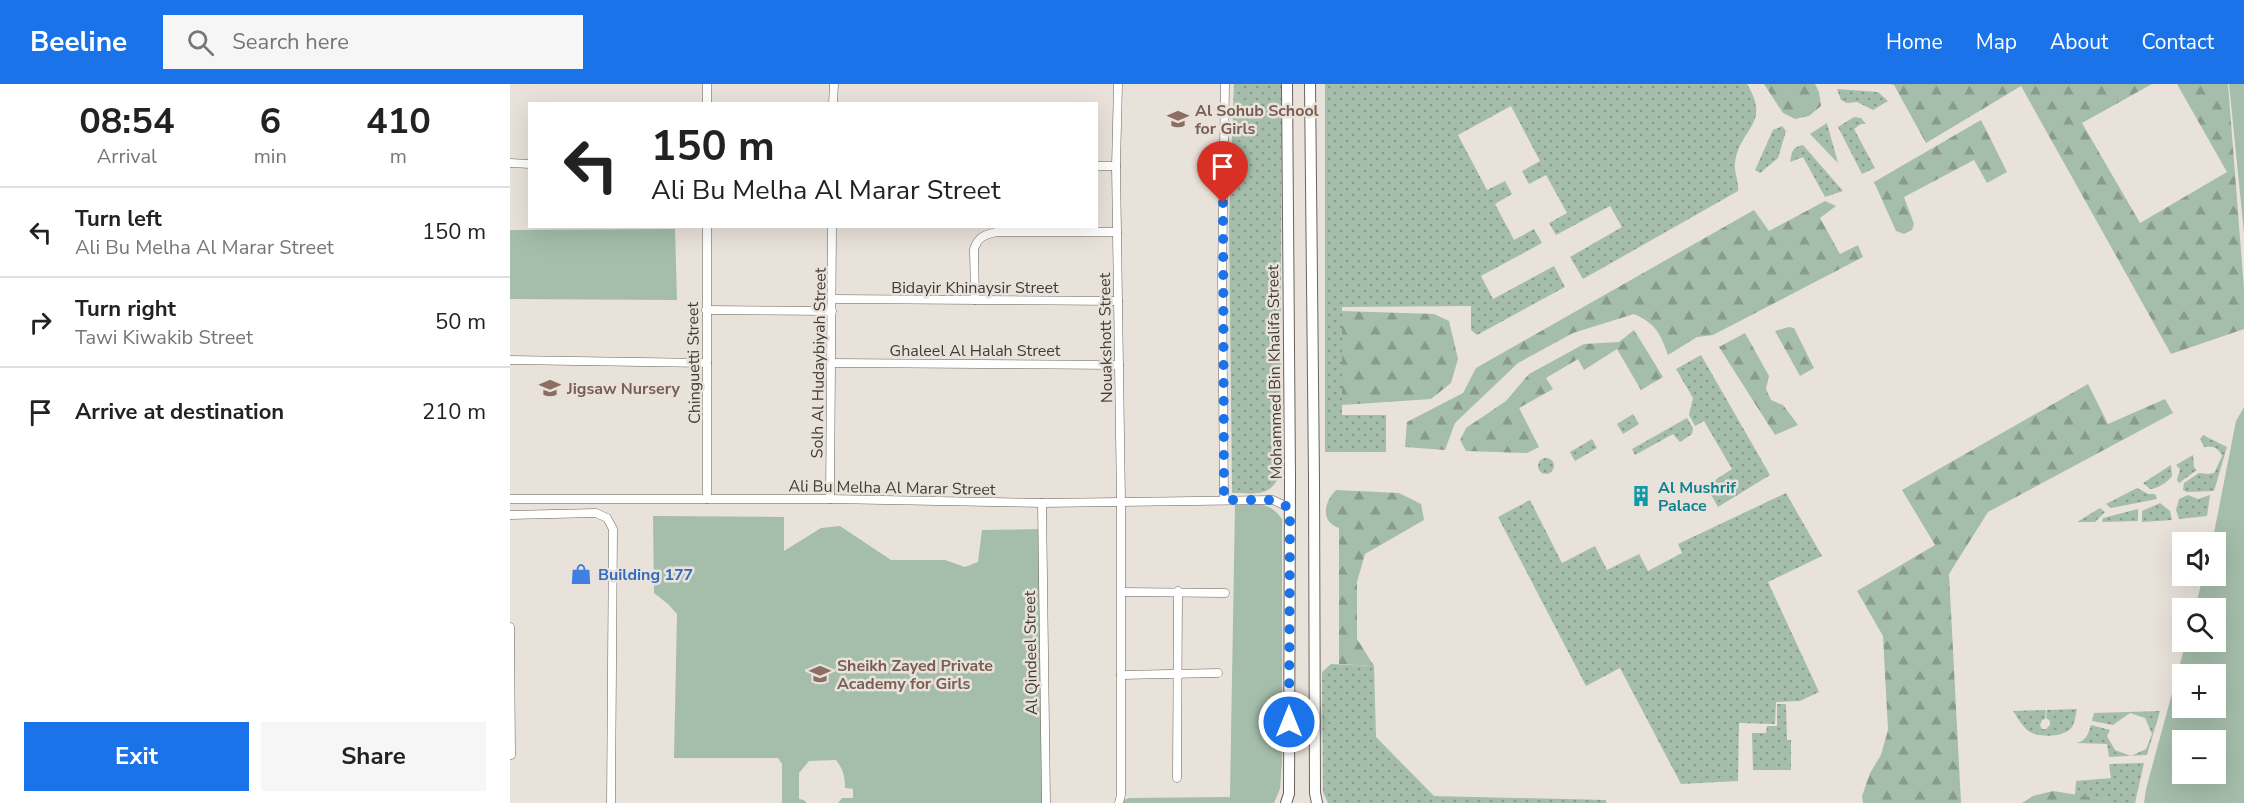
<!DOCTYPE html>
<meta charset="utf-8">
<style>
body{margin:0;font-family:"Nunito Sans",sans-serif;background:#f6f6f6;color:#222;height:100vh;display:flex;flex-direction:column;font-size:22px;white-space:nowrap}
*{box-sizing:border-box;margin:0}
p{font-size:20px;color:#767676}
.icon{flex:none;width:33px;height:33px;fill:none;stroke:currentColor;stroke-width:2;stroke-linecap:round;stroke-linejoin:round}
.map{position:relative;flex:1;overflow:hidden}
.sheet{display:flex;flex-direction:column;background:#fff;width:510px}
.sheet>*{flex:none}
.hud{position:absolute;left:18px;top:18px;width:570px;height:126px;border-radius:0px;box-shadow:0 6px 24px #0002;background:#fff;color:#222;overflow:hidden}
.fabs{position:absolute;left:1662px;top:448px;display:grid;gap:12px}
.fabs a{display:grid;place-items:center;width:54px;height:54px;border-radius:0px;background:#fff;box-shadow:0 6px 24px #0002;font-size:30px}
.pin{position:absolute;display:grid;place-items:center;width:51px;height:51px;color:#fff;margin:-62px -26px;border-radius:50% 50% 50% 0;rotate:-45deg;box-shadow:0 0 6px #0007}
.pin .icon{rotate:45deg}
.me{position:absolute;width:66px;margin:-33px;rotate:0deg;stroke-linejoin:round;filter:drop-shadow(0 0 4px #0008)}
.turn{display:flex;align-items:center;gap:21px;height:126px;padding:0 24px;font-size:27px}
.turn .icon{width:78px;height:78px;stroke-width:2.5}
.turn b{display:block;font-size:42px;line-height:51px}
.eta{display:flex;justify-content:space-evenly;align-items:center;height:102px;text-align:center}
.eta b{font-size:36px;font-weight:700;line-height:42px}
.primary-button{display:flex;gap:12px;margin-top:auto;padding:12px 24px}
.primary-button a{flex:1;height:69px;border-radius:0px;background:#1a73e8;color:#fff;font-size:24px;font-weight:700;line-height:69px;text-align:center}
.primary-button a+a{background:#f6f6f6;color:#222}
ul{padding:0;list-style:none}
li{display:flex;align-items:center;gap:18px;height:90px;padding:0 24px;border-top:2px solid #e0e0e0}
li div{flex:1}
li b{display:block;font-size:22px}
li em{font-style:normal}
header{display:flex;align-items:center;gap:36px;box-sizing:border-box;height:84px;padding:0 30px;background:#1a73e8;color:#fff}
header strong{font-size:28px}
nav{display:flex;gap:33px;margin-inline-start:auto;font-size:21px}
.search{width:420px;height:54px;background:#f6f6f6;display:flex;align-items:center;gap:15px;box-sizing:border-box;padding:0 21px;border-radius:0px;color:#767676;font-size:22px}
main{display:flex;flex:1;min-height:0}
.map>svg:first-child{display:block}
.grass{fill:url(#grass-dots)}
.forest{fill:url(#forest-firs)}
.garden{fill:#a5bdab;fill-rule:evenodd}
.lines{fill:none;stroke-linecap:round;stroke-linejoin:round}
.street-casing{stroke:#6a645d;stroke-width:9}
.secondary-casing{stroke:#6a645d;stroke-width:12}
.street{stroke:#fff;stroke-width:8}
.secondary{stroke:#fff;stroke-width:10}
.route{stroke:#1a73e8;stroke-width:10;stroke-dasharray:0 18}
.labels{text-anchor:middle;stroke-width:5;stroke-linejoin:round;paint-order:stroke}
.education-label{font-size:16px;font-weight:bold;fill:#785e54;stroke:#e9e2da;text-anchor:start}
.street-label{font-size:16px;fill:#3e3b38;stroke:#e9e2da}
.culture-label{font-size:16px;font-weight:bold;fill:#0d838f;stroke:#e9e2da;text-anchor:start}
.shop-label{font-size:16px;font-weight:bold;fill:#366cbe;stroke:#e9e2da;text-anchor:start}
</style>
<header>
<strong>Beeline</strong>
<div class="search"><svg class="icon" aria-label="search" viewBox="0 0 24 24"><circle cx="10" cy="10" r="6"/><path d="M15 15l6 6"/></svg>Search here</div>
<nav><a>Home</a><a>Map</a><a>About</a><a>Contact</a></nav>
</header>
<main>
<section class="sheet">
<div class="eta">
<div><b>08:54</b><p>Arrival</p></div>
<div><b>6</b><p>min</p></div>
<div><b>410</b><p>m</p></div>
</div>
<ul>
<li><svg class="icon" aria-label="left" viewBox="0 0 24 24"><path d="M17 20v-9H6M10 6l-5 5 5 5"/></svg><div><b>Turn left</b><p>Ali Bu Melha Al Marar Street</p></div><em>150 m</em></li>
<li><svg class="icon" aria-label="right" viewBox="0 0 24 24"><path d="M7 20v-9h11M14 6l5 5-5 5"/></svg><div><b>Turn right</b><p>Tawi Kiwakib Street</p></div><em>50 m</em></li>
<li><svg class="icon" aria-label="arrive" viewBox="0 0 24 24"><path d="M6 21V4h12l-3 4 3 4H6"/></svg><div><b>Arrive at destination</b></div><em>210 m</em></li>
</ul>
<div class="primary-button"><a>Exit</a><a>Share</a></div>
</section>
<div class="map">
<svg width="1734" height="719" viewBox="0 0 1734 719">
<defs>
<pattern id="grass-dots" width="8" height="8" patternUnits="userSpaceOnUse" patternTransform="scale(1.5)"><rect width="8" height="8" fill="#a5bdab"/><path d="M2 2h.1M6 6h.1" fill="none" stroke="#889b8c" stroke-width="1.8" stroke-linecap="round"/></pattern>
<pattern id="forest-firs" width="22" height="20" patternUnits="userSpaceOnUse" patternTransform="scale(1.5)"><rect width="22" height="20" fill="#a5bdab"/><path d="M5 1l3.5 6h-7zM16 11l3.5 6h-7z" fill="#889b8c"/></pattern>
</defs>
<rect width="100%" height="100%" fill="#e9e2da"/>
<g class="grass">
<path d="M724,0h48l-2,388c-7,26 -26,21 -48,21l-3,-274z"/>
<path d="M815,0h422c25,41 -8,44 -12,79 -1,10 4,18 3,28l-155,88 -13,-22 52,-30 -12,-21 -54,29 -7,-12 18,-10 -21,-38 -17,9 -7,-13 18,-10 -29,-55 -53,29 29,55 18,-9 7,13 -17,10 19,36 20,-11 8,14 -61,33 12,23 61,-33 11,21 -88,48 -6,-5v-24l-129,1v108h44v37h-61z"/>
<path d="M1327,5l41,3 10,9 -15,9 -16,-8 -10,1 -6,-3z"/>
<path d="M1344,33l7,1 5,6h-5l-7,5 21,39 -13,6 -24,-47z"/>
<path d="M1317,39l11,40 -28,-29z"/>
<path d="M1272,42l4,5 -8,27 -18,15 -5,-3 18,-40z"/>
<path d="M1293,61l40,46 -18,6 -22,-40 -13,5c2,-10 2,-15 13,-17z"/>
<path d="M1191,271l69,120 -52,32 -12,-21 26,-17 -28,-48 -9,5 -6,-11 4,-17 -17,-29z"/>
<path d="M1123,330l6,10 -16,10 -6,-10z"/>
<path d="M1177,334l6,10 -1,6 -12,8 -7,-8 -38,21 -3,-6z"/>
<path d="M1693,351l24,12 -13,44 -27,1 -4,-2 1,-7 15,-10 9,1 6,-1 8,-17c-3,-8 -10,-11 -18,-9l-4,-8z"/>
<path d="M1082,355l5,9 -22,13 -5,-9z"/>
<path d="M1683,371l1,12 3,3 -18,13 -2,-3 3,-11 -4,-4z"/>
<circle cx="1036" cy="382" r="8"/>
<path d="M1661,381l1,11c-4,6 -15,13 -22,13l-7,-6z"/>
<path d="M1627,404l11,6h7l2,5 -46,9 -5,-4z"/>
<path d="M1276,409l36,63 -54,26 51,110 -19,9 -24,1 -1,22 -36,-1 -1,58 -57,3 -61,-116 -34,18 -88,-169 32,-17 32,63 33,-17 12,24 32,-16 9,17 34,-18 -4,-9z"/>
<path d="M1678,411l10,4 12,-4 -3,21 -28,3 -3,-9 3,-11z"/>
<path d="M1650,419l10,8 2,9 -30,2v-11z"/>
<path d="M1590,424l5,4 -10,10h-18z"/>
<path d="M1628,425v12l-36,1 1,-4z"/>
<path d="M821,580l43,2 2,71 58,59 172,4v3h-278l-5,-11 -1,-120z"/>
<path d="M1267,620h9l1,36h4v30h-38l-1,-37h14l1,-7h10z"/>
<path d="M1567,625c-1,5 -2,13 -5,18 -7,11 -36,11 -45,3 -5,-5 -10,-13 -14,-19l33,-1 -1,9 -3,1 -2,5 2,4h4l4,-4v-4l-4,-3 1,-8z"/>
<path d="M1650,627l-13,44 -38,2 -2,-13 -30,-1c10,-3 11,-9 14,-18l19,5 -3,6 8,14 16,6 15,-7 6,-15 -7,-16 -15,-5 -17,12 -21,-4 2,-8z"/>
<path d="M1634,679l-9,40h-24l-3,-3 -33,-5 1,-14 35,-3 -2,-14z"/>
</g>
<g class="forest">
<path d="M1254,0h51l4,8 2,14 -12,10 -14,3 -12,-6z"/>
<path d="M1380,0h262l-70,39 58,100 87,-51 -50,-88h51l16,205v40l-73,25 -150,-268 -95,57 -32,-58z"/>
<path d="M1471,36l26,52 -20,11 -13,-23 -70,37 10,27 -2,6 -8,4 -8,-3 -22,-49z"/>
<path d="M1315,117l11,5 -16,12 20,36 18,-9 5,12 -150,78 -16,2 -29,18c-8,-22 -12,-31 -34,-41l-61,19 -55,30 -63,60 -10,27 -40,-3 2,-25 56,-29 13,-25 278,-158 15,21z"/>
<path d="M832,227l92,3 15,7 9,38 -7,24 -20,16 -89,6z"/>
<path d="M1279,243l5,1 20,40 -14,8 -25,-45z"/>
<path d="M1124,246l29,47 -22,13 -24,-41 -33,21 -6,-11 -32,19 7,11 -34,19 20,39 -12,6 -61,-2 -6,-11 6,-12 40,-27 23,-27 55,-30 35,-2z"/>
<path d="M1235,249l24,43 -3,13 5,11 12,5 15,20 -23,10 -56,-88z"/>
<path d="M1578,300l20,40 57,-25 8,14 -185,99 -39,62 12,229h-98l-1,-7 8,-23 11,-18 7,-25 -5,-94 -26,-45 78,-46 -33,-55z"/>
<path d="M826,406l63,3 22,11 3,16 -59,34 -8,28v57l17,27 -35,-2v-136c-19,-6 -15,-26 -3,-38z"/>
<path d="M1543,707l56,9 2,3h-89l11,-7z"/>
</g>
<g class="garden">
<path d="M1719,0h15v149z"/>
<path d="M165,145l2,71 -167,-1v-69z"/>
<path d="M1734,323v396h-100l2,-14 40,-147h30v-33h-21l8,-33h13v-33h-4l24,-122zM1672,591h34v33h-34zM1672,657h34v33h-34z"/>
<path d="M737,420c17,0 25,1 35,15v243l-2,27 -6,14h-158l13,-5 101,-1 5,-292z"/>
<path d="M143,432l131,1v34l37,-23 19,-2 51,34h54l20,7 13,-5 4,-32 58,-1 10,274h-212l4,-5h11v-9l-8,-1c0,-12 -2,-19 -9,-28l-27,1 -10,12v26l5,1 3,3h-25v-39l-4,-6h-104l3,-144 -9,-10 -14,-11z"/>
</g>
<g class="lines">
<defs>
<g id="street">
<path d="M197,0v20"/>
<path d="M608,0l-2,82 5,335v294l-2,8"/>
<path d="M323,20l1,-20"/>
<path d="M0,79l20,1"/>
<path d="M586,82h20"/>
<path d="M197,142v273"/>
<path d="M322,215l286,2"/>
<path d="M465,216l-1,-51c4,-12 10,-14 22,-17h121"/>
<path d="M196,226l126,1"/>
<path d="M0,276l197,3"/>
<path d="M321,279l288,2"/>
<path d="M0,415h320l212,4 231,-3 17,8"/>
<path d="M320,415l2,-273"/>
<path d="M714,416l-2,-226 3,-190"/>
<path d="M532,419l4,300"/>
<path d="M0,431l86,-2 11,5 6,11 -2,274"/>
<path d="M612,508l103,1"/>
<path d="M0,543l1,128"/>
<path d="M611,591l97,-2"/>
<path d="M667,694l1,-187"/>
</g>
<g id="secondary">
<path d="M800,0l4,395 1,314 2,10"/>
<path d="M776,719l3,-9 1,-316 -3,-394"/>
</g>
</defs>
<use href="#street" class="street-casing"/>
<use href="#secondary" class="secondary-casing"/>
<use href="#street" class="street"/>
<use href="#secondary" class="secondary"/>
</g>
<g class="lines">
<path class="route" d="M713,119l1,297h49l17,8 -1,214"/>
</g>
<defs>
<symbol id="school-bare" viewBox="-9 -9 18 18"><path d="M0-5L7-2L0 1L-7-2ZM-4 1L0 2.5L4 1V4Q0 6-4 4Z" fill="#8d6e63" stroke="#e9e2da" stroke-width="2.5" paint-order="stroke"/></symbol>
<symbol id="building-bare" viewBox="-9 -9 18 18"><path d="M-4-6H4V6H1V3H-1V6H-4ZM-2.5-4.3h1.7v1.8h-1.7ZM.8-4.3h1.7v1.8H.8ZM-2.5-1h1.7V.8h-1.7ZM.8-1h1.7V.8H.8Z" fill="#0f9aa8" stroke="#e9e2da" stroke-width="2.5" paint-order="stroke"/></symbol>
<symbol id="shop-bare" viewBox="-9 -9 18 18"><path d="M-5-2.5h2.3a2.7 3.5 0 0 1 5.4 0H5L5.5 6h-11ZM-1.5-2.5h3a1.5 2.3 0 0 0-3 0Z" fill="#3f7fe0" stroke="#e9e2da" stroke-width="2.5" paint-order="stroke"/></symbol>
</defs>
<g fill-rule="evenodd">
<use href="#school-bare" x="653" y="20" width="30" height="30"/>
<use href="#school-bare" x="25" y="289" width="30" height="30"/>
<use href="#building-bare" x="1116" y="397" width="30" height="30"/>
<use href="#shop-bare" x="56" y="475" width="30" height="30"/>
<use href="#school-bare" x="295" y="575" width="30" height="30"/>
</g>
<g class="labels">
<g class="education-label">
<text x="685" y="32">Al Sohub School<tspan x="685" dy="18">for Girls</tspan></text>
<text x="57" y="310">Jigsaw Nursery</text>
<text x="327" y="587">Sheikh Zayed Private<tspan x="327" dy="18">Academy for Girls</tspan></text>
</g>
<g class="street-label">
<text x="465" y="209">Bidayir Khinaysir Street</text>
<text transform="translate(595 254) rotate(-91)" y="6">Nouakshott Street</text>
<text x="465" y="272">Ghaleel Al Halah Street</text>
<text transform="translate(183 279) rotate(-91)" y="6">Chinguetti Street</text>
<text transform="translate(308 279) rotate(-89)" y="6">Solh Al Hudaybiyah Street</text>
<text transform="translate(764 288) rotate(-91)" y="6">Mohammed Bin Khalifa Street</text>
<text transform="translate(382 403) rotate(1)" y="6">Ali Bu Melha Al Marar Street</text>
<text transform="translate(520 569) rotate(-91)" y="6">Al Qindeel Street</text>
</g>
<g class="culture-label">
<text x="1148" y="409">Al Mushrif<tspan x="1148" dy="18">Palace</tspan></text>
</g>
<g class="shop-label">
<text x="88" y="496">Building 177</text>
</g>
</g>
</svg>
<div class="fabs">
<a><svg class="icon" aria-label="sound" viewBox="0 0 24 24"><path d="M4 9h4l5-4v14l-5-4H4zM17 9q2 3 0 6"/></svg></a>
<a><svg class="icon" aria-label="search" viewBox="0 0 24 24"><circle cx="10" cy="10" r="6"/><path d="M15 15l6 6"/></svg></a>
<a>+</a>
<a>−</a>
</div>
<div class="pin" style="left:713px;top:119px;background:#d93025"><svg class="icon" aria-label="arrive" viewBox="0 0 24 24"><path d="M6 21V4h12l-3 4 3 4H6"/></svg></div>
<svg class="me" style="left:779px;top:638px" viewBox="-20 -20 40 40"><circle r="17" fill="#1a73e8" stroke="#fff" stroke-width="3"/><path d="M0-11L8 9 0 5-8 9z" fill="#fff"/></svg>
<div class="hud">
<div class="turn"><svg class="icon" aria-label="left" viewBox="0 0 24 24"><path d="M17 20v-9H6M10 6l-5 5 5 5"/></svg><div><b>150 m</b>Ali Bu Melha Al Marar Street</div></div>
</div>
</div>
</main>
